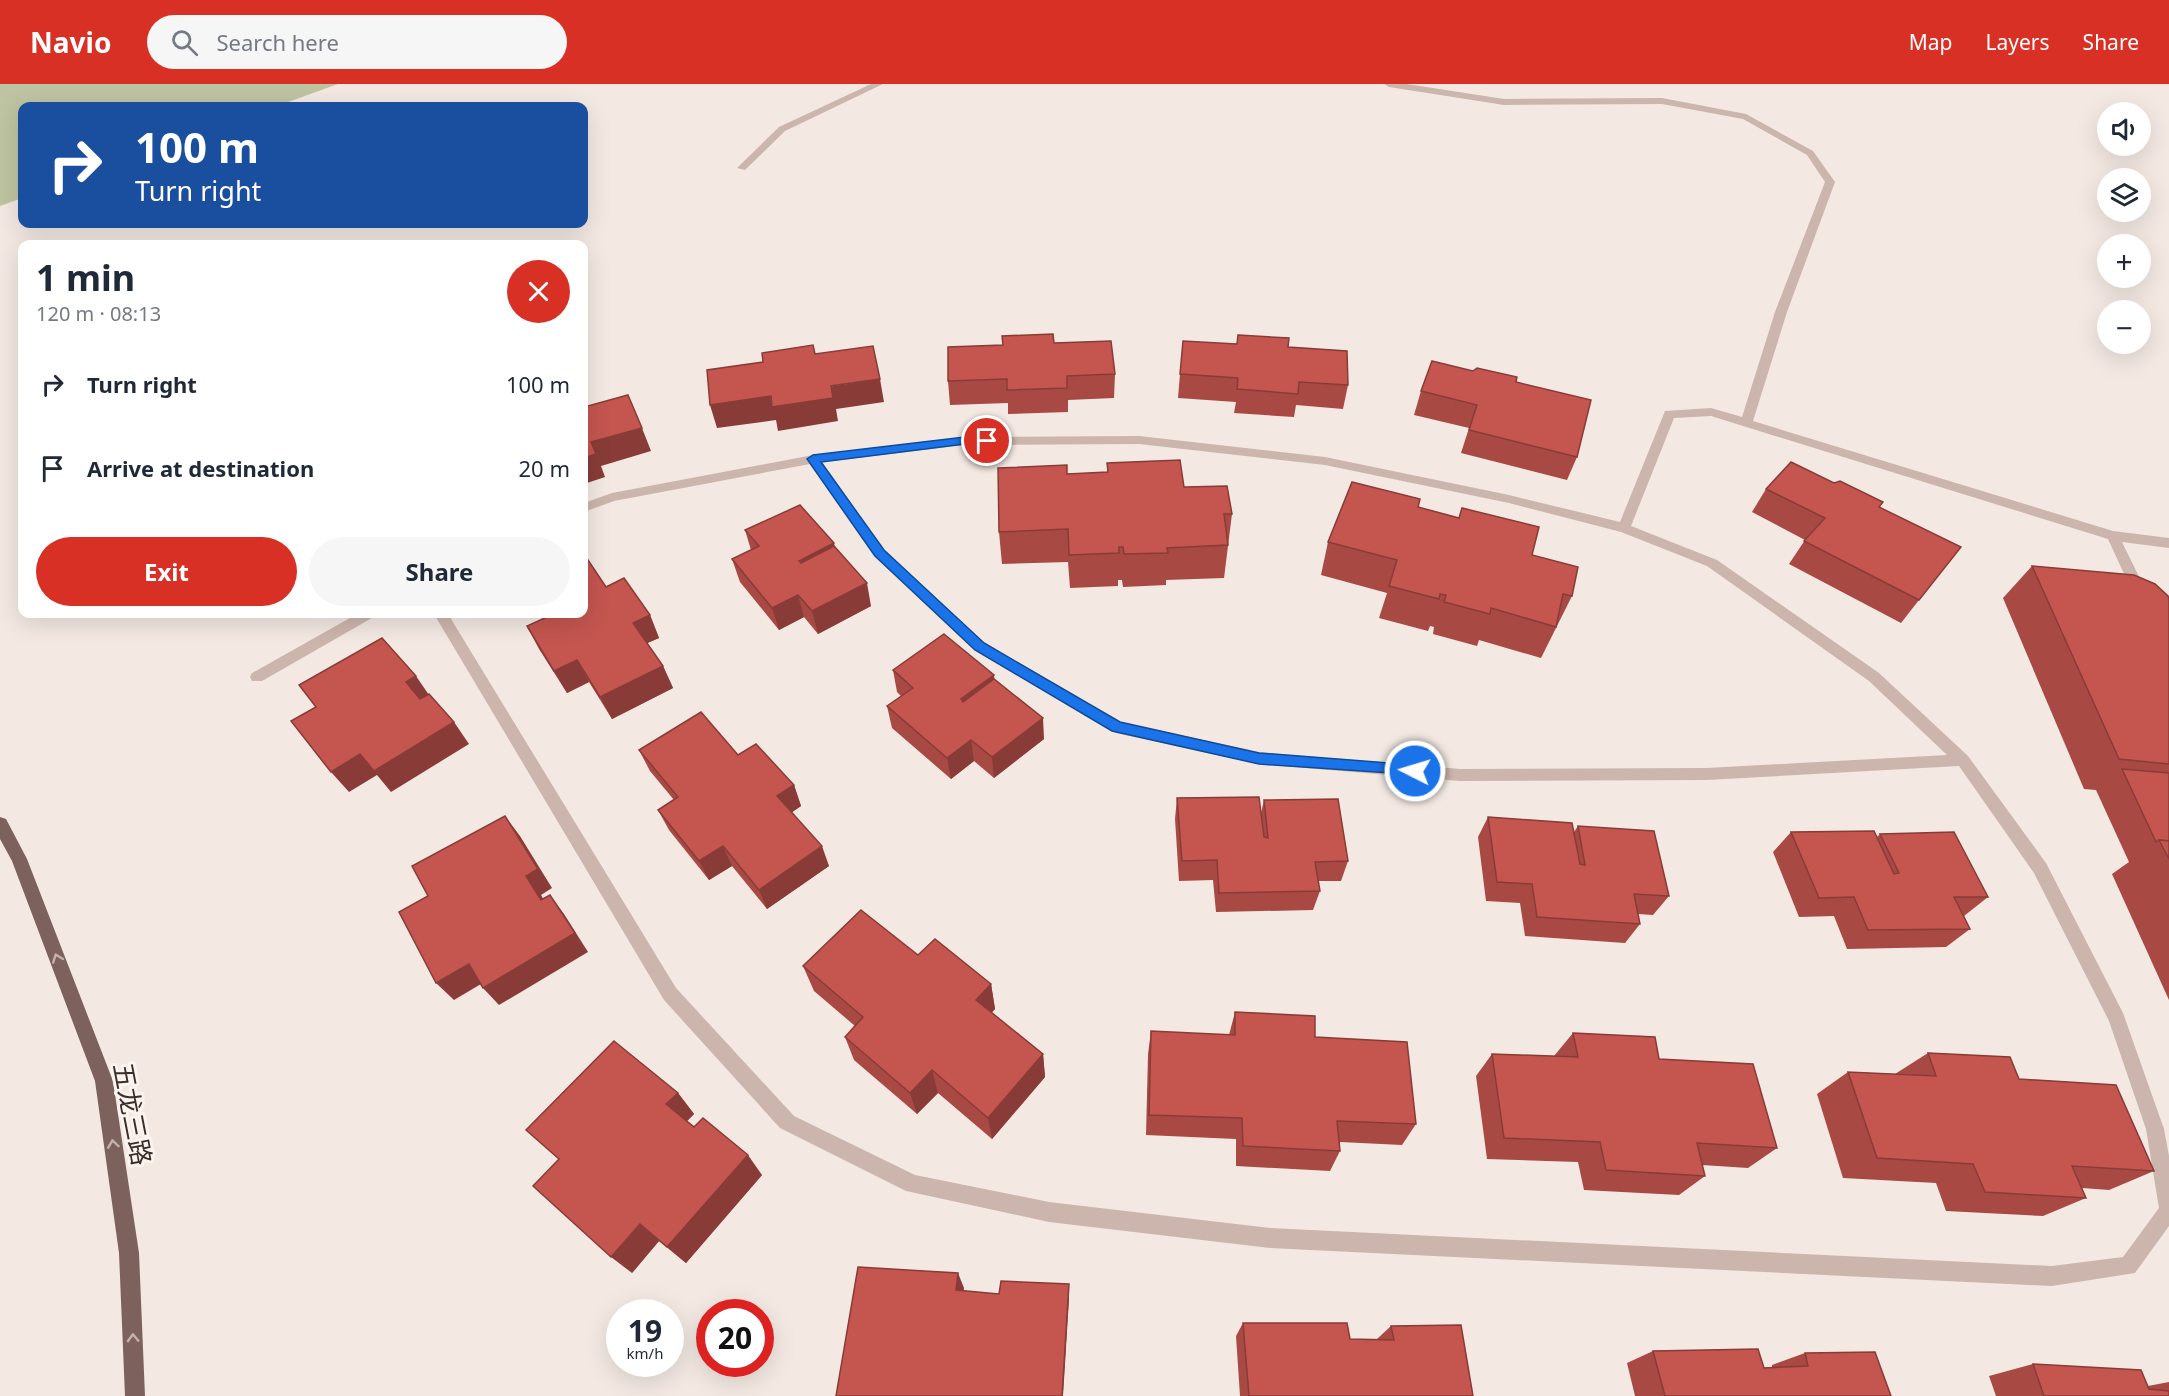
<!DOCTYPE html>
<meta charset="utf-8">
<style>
body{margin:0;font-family:"Noto Sans","Noto Sans SC",sans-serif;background:#f6f6f7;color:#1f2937;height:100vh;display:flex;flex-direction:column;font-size:22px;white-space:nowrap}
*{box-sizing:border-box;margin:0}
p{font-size:20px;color:#747a83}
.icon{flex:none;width:33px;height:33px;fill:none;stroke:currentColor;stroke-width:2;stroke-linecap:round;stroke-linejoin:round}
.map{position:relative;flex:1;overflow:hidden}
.side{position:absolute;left:18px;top:156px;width:570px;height:378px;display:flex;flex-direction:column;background:#fff;border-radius:12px;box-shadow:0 6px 24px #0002}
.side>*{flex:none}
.hud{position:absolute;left:18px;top:18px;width:570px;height:126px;border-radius:12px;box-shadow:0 6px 24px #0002;background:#1a4fa0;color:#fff;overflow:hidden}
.fabs{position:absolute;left:2097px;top:18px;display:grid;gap:12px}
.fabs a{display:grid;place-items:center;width:54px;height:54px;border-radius:50%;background:#fff;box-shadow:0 6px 24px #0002;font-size:30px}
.speed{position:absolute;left:606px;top:1215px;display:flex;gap:12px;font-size:30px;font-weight:700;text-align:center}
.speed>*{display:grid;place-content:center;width:78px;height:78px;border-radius:50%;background:#fff;box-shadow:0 6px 24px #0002;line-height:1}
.speed small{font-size:15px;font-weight:400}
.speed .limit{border:9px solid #d22;background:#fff;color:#111}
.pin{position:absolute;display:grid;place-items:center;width:51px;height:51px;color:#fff;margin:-26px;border:3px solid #fff;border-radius:50%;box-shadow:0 2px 6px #0007}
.me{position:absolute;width:66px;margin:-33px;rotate:275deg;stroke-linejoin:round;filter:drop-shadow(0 0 4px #0008)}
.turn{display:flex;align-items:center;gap:21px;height:126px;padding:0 18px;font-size:27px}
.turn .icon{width:78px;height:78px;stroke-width:2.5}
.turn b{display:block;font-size:42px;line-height:51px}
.round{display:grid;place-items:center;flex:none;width:63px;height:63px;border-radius:32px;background:#f6f6f7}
.head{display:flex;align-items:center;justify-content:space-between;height:102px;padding:0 18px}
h1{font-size:36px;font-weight:700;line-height:45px}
.button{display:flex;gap:12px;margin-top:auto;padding:12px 18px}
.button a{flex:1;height:69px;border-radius:36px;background:#d93025;color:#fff;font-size:24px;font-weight:700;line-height:69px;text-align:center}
.button a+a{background:#f6f6f7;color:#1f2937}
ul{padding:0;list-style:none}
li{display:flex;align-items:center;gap:18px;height:84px;padding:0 18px}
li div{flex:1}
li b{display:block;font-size:22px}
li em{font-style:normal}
header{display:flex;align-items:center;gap:36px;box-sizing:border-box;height:84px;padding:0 30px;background:#d93025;color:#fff}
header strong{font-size:28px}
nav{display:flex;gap:33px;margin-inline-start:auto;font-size:21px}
.search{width:420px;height:54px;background:#f6f6f7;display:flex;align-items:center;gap:15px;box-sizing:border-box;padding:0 21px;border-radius:33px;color:#747a83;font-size:22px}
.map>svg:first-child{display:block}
.green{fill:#bec3a1}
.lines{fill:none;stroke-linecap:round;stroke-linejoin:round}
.minor{fill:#ccb5ad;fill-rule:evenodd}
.major{fill:#7c615d;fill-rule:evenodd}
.wall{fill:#a94944}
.shaded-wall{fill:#893c37}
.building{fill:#c4554f;stroke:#893c37;stroke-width:1.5}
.oneway{stroke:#c2b1ad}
.route{fill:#1a73e8;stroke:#114b97;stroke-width:1.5}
.labels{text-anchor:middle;stroke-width:6;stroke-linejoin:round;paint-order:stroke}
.near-street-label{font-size:26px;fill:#3a2d2b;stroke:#fbf3ee}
</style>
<header>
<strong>Navio</strong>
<div class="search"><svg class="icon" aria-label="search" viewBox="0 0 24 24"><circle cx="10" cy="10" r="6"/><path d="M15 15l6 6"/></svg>Search here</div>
<nav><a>Map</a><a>Layers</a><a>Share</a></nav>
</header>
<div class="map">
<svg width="2169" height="1312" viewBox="0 0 2169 1312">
<rect width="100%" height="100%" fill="#f3e8e2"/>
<path class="green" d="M0,0h338l-61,22h-255v92l-22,8z"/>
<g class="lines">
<g class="minor">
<path d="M871,0h12l-98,47 -40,39 -8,-2 42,-41z"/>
<path d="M1384,0h23l97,15 158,-1 84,16 67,37 22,31 -48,130 -34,109 360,110 56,7v10l-47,-6 24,49 -7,5 -7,-5 -24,-52 -397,-123 -37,2 -43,108 86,34 162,113 89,83 78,107 77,150 41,116 5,27v70l-34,47 -83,13 -782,-38 -221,-26 -143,-31 -126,-63 -116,-128 -230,-386h14l228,374 118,128 121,59 134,27 221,26 782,38 71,-9 36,-49 -13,-79 -37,-108 -75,-148 -75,-107 -252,14 -247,1 -201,-17 -143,-31 -142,-83 -100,-94 -64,-92 -196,37 -30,11v-9l28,-10 201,-38 152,-18 174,-1 186,21 184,38 111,27 45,-111 46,-3 31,9 33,-105 50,-130 -18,-27 -64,-36 -81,-15 -158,1 -115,-18zM1139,360l186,21 184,38 112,29 86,34 162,115 78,74 -240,13 -247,1 -201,-17 -139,-30 -136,-80 -100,-92 -62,-88 143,-17z"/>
<path d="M357,530h17l-2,4 -110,63h-10l-2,-4 2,-4z"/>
</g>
<path class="major" d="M0,733l6,2 21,40 86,222 26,172 6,143h-20l-6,-143 -24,-172 -83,-220 -12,-22z"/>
</g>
<g class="wall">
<path d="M1054,259l61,31 -1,24 -46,2v12l-60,2v-11l-58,2 -2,-24z"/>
<path d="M1288,263l60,38 -5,24 -47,-4 -2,12 -60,-4 2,-11 -58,-4 2,-24z"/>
<path d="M1516,298l61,75 -10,23 -106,-27 8,-25 -55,-13 7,-24z"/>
<path d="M1107,379l77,24 48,27 -8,64 -58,2v5l-43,2 -1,-7h-4v6l-48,2 -2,-26 -66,2 -3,-32 68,-58 40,-2z"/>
<path d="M1766,405l113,18 40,93 -18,23 -112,-59 16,-24 -53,-28z"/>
<path d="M1418,423l114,48 40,41 -31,62 -62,-18 -2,6 -44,-12 1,-7 -4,-1 -2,5 -49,-13 8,-25 -66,-18 7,-33z"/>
<path d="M745,446l90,17 36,59 -53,28 -14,-17 -25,13 -39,-48 -8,-23 19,-9z"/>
<path d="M2032,482l137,33v401l-57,-126 17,-12 -33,-72 -12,-1 -81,-191z"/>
<path d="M606,503l44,28 9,23 -12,5 16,23 10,22 -61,31 -23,-37 -22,11 -28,-44 -12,-23 18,-8 -3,-4h42z"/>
<path d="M893,586l101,5v4l50,60 -50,39 -20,-17 -23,18 -59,-51 -5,-22 14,-10 -4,-4z"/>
<path d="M639,666l99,5 56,30 7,21 -9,6 37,54 -62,43 -35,-43 -23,14 -40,-50 -11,-20 16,-10 -24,-29z"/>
<path d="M1177,714l84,15 3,-13 84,61 -7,20h-23l2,10 -7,19 -97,2 -3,-32 -34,1 -4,-62z"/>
<path d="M1488,733l86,15 4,-6 91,70 -16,19 -15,-1 2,10 -15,19 -100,-7 -5,-33 -34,-2 -8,-64z"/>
<path d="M1791,748l86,5 3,-3 108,63 -24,19 6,13 -24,18 -99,2 -13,-33 -35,1 -26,-65z"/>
<path d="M918,871l73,29 4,25 -4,4 52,41 2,23 -53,62 -54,-46 -21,21 -63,-54 -9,-23 10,-11 -41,-35 -11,-25z"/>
<path d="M1235,928l80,25 101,87 -14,21 -62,-3v9l-10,20 -94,-5v-27l-90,-4 2,-81 3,-23 78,4z"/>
<path d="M1573,949l86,26 118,89 -29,20 -46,-3 3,11 -26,19 -95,-5 -6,-28 -91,-3 -11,-83 16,-22 62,2z"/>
<path d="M1928,969l91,26 135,92 -45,19 -27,-2 4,10 -43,18 -97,-5 -10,-28 -93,-5 -26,-84 31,-22 47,2z"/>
<path d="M678,1009l16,21 -7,7 75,54 -76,88 -27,-22 -27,32z"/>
<path d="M1243,1239l107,16h27l14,-13 82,70h-233l-4,-60z"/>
<path d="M1653,1267l111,17 8,-1v-2l33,-12 86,43h-256l-8,-33z"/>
<path d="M2033,1280l115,22 21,-4v14h-173l-7,-20z"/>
</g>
<g class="shaded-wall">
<path d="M880,295l4,23 -48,7 2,12 -60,10 -2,-11 -59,8 -7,-23z"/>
<path d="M642,344l9,23 -50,15 4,11 -21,7v-26l7,-16z"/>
<path d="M834,459l5,23 -34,18 -6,-23z"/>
<path d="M867,499l4,23 -53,28 -6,-23z"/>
<path d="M798,511l6,22 -25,13 -7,-22z"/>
<path d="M650,531l9,23 -16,7 -10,-22z"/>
<path d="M577,576l12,22 -22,11 -13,-22z"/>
<path d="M663,582l10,22 -61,31 -12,-22z"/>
<path d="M994,591l2,22 -32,24 -3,-22z"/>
<path d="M416,592l15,22 -10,6 -15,-22z"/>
<path d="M1043,634l1,21 -50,39 -2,-21z"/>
<path d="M454,638l15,22 -78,48 -14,-17 -28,17 -18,-20 29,-18z"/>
<path d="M971,656l3,21 -23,18 -4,-21z"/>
<path d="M794,701l7,21 -16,11 -8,-21z"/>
<path d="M505,732l15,20 32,52 -11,7 14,24 -14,-19 -15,-24z"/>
<path d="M723,762l9,20 -23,14 -10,-19z"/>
<path d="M822,762l7,20 -62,43 -8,-19z"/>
<path d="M550,811l14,19 24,38 -89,53 -16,-17z"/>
<path d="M469,880l17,17 -32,19 -18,-17z"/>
<path d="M991,900l4,25 -15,16 -4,-25z"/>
<path d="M1043,970l2,23 -53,62 -4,-21z"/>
<path d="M932,986l6,23 -21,21 -7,-21z"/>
<path d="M678,1009l16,21 -11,11 -17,-21z"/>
<path d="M748,1071l14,20 -76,88 -19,-16z"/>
<path d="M640,1140l19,17 -27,32 -21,-16z"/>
<path d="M958,1189l6,15 -2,17 -6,-15z"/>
<path d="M1069,1200v15l-6,97h-1z"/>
</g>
<g class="building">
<path d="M1053,250l1,9 57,-2 4,33 -48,2v12l-60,2v-11l-59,2v-34l55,-2 -1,-9z"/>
<path d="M1238,251l51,3 -1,9 59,4 1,34 -49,-3 -1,12 -61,-5 1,-11 -58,-4 3,-33 54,3z"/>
<path d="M813,261l2,9 58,-8 7,33 -49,7 2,12 -61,9 -1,-11 -61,9 -3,-35 56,-8 -1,-9z"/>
<path d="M1432,277l41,10 4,-3 40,9 -1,5 75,18 -14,57 -108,-27 8,-25 -56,-14z"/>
<path d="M628,311l14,33 -51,14 5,12 -12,4v-51z"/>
<path d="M1180,376l4,27 43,-1 5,28h-8l4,31 -61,3 1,5 -44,1 -1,-7h-4v6l-50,2 -1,-26 -69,3 -1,-64 69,-3v9l41,-2 -1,-9z"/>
<path d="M1791,378l43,21 6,-2 43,21 -4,5 82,40 -42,53 -115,-59 21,-23 -59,-29z"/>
<path d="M1352,398l68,17 -2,8 41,11 3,-10 77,19 -7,28 46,12 -6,29 -9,-2 -7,33 -65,-19 -1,6 -46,-12 2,-7 -6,-1 -1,5 -50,-13 8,-26 -69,-18z"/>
<path d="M800,421l34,38 -35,18 2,2 33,-17 33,37 -55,28 -14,-16 -26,13 -40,-49 27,-13 -14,-16z"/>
<path d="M584,470l22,33 18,-9 26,37 -17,8 30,43 -63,31 -23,-37 -23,11 -27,-45 20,-9 -3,-3h40z"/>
<path d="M2032,482l102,9 21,9 13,12 1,3v165l-50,-5z"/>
<path d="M944,550l50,41 -33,24 2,3 31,-23 49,39 -51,39 -21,-17 -24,18 -60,-52 26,-18 -20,-18z"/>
<path d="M382,554l34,38 -10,6 14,17 9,-5 25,28 -80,49 -14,-17 -29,18 -40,-51 25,-14 -17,-22z"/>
<path d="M701,628l37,43 18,-11 38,41 -17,11 45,50 -63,44 -36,-44 -24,15 -41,-51 20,-13 -39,-47z"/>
<path d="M2122,685l47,4v68l-10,-1 -3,2z"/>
<path d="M1259,713l5,40 4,1 -4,-38 74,-1 10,62 -33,1 5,29 -101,2 -2,-33 -35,1 -5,-63z"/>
<path d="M505,732l33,53 -12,7 15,24 9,-5 25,38 -92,55 -14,-24 -33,19 -37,-71 29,-16 -16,-30z"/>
<path d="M1488,733l84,6 8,41 5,1 -7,-39 76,5 15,65 -35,-2 6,30 -103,-7 -5,-33 -35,-2z"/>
<path d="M1874,747l20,43 5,-1 -19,-39 74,-2 34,65h-34l16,32 -102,1 -14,-33 -35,1 -28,-66z"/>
<path d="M2159,756l10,1v18z"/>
<path d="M861,826l57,45 17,-16 56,45 -15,16 67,54 -55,64 -56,-48 -22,23 -65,-56 18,-20 -60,-51z"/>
<path d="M1235,928l80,4v21l92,5 9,82 -79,-3 3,30 -97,-5 -1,-28 -93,-3 2,-84 84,4z"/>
<path d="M1573,949l82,4 4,22 94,5 24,84 -80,-5 8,33 -99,-6 -6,-28 -96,-4 -12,-84 86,3z"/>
<path d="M614,957l64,52 -12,11 28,23 9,-9 45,37 -81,92 -27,-23 -29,33 -78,-71 26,-27 -33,-29z"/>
<path d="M1928,969l82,4 9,22 97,6 38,86 -82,-5 14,32 -101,-6 -12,-28 -96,-6 -29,-86 88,4z"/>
<path d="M858,1183l100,6 -2,17 43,4 2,-13 68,3 -7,112h-226z"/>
<path d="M1243,1239h104l3,16 44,1 -3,-14 70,-1 12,71h-224z"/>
<path d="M1758,1265l6,19 44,-2 -3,-13 70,-1 16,44h-226l-12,-45z"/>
<path d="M2033,1280l108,6 8,19 20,2v5h-125z"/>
</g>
<defs><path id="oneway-chevron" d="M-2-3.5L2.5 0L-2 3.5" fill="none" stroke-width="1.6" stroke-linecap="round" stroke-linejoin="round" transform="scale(1.5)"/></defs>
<g class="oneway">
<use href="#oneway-chevron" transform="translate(57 874) rotate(-111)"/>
<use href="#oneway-chevron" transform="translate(113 1060) rotate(-98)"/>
<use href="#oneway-chevron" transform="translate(133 1254) rotate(-92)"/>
</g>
<path class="route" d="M965,353h22l6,4 -6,3h-22l-144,18 63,88 100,93 136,79 139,31 156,12 7,6 -2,4 -161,-11 -147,-33 -137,-81 -100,-94 -68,-97 6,-4z"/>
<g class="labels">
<g class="near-street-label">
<text transform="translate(132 1030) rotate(79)" y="9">五龙三路</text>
</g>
</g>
</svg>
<div class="fabs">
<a><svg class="icon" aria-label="sound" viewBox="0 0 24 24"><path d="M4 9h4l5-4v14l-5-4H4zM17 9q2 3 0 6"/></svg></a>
<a><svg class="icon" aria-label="layers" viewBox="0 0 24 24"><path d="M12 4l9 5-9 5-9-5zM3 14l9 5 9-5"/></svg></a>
<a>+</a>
<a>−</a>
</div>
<div class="speed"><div>19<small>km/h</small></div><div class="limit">20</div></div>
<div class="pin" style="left:987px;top:357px;background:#d93025"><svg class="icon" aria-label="arrive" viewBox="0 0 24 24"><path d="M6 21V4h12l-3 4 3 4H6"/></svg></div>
<svg class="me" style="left:1415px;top:687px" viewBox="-20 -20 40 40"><circle r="17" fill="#1a73e8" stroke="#fff" stroke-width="3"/><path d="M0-11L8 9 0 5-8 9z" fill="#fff"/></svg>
<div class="hud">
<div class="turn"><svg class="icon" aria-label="right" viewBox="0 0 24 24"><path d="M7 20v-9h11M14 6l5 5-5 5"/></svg><div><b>100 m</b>Turn right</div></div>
</div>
<section class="side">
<div class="head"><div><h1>1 min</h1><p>120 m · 08:13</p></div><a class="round" style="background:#d93025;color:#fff"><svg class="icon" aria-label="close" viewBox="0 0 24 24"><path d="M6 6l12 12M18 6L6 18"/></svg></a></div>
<ul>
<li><svg class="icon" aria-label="right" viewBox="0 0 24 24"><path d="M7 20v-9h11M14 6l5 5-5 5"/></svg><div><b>Turn right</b></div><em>100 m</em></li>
<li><svg class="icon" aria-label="arrive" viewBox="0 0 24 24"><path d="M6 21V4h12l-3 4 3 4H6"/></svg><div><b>Arrive at destination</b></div><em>20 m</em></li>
</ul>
<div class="button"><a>Exit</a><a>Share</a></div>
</section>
</div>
